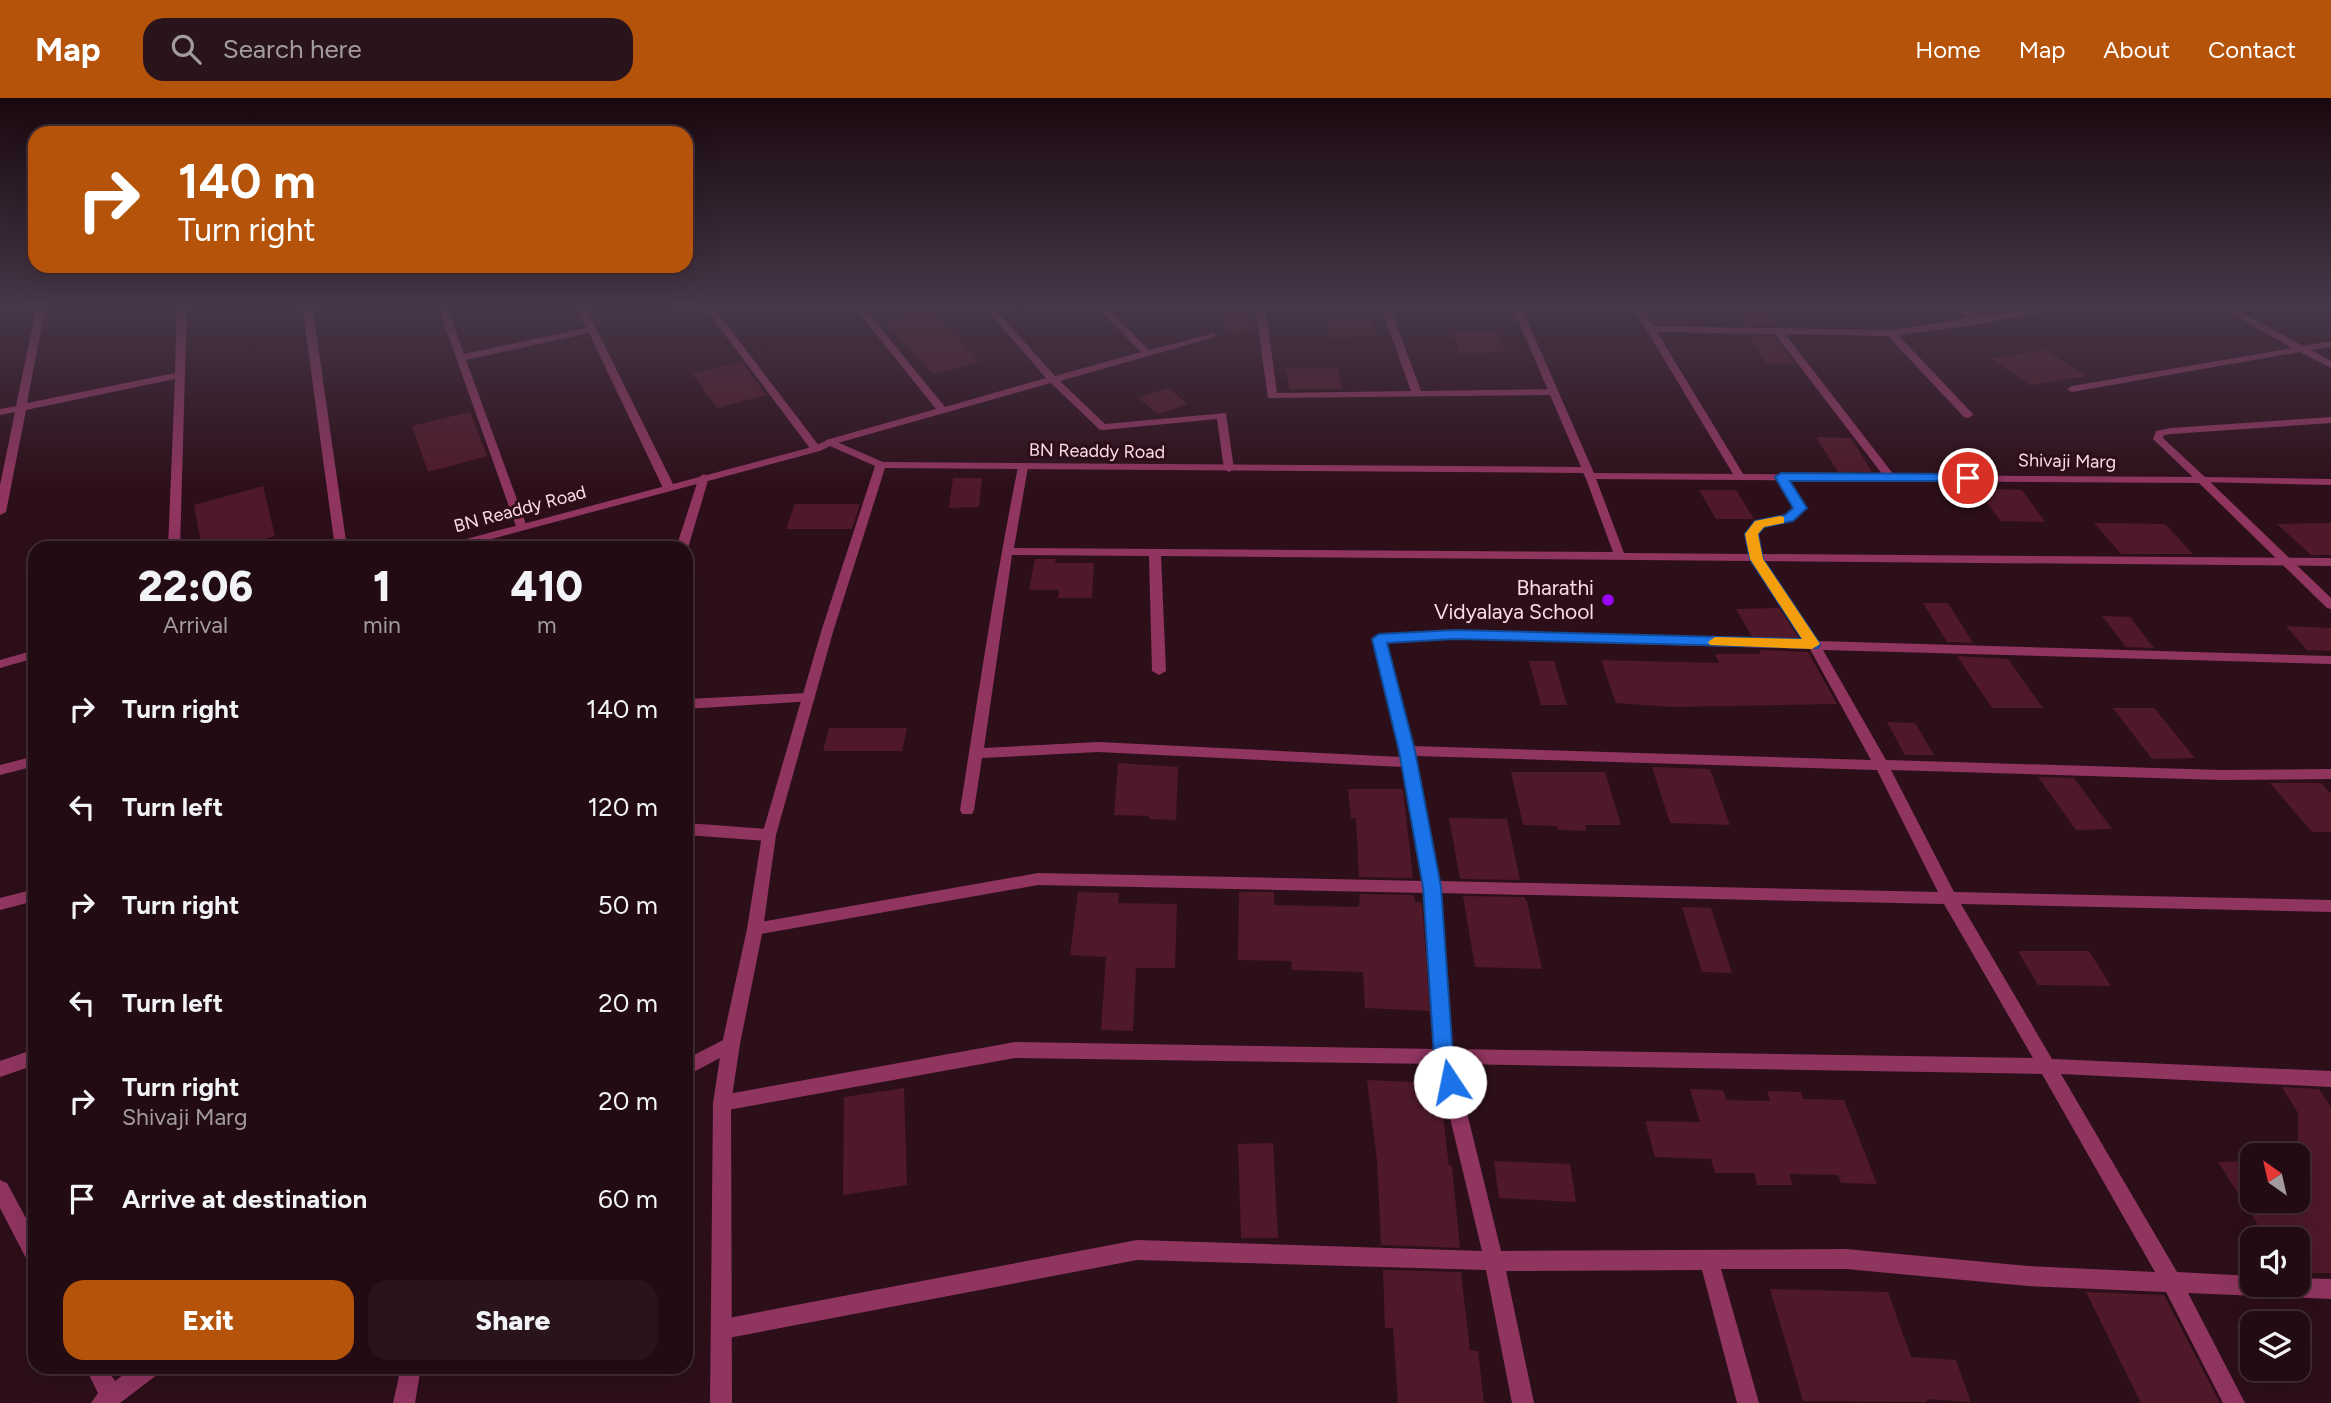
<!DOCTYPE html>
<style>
body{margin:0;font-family:Figtree,sans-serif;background:#2a141c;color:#f1f3f6;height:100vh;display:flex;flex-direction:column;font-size:26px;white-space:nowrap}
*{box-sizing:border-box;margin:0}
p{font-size:23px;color:#a29ba0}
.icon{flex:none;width:38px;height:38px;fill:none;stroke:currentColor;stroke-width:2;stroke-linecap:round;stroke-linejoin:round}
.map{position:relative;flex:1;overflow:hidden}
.details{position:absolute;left:28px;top:443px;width:665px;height:833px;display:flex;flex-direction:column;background:#220b13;border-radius:21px;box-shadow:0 7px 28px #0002,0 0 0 2px #3f2b33}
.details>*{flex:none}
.guide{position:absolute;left:28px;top:28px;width:665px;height:147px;border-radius:21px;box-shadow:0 7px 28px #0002,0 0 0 2px #3f2b33;background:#b45309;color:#fff;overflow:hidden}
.needle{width:46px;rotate:326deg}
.buttons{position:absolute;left:2240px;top:1045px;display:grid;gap:14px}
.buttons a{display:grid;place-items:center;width:70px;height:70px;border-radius:14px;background:#220b13;box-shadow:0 7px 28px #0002,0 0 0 2px #3f2b33;font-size:35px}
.pin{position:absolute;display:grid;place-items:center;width:60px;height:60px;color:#fff;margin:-30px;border:4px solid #fff;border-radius:50%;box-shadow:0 2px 7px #0007}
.me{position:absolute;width:77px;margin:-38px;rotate:349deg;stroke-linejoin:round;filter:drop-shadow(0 0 5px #0008)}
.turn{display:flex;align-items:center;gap:24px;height:147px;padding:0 35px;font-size:32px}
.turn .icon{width:91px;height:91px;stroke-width:2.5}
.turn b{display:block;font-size:49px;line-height:60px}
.eta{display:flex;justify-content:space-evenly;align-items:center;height:119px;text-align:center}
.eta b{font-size:42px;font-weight:800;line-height:49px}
.primary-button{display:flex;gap:14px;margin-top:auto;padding:14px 35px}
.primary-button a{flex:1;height:80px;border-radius:21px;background:#b45309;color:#fff;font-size:28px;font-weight:800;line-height:80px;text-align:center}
.primary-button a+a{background:#2a141c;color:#f1f3f6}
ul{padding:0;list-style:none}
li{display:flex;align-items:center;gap:21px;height:98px;padding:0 35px}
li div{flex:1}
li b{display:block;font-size:26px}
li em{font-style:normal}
header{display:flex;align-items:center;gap:42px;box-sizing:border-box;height:98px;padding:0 35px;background:#b45309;color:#fff}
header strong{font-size:33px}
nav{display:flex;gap:38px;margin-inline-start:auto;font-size:24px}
.search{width:490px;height:63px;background:#2a141c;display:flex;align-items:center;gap:18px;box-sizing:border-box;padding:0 24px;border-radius:21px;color:#a29ba0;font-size:26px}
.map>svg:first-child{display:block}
.building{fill:#4f1929}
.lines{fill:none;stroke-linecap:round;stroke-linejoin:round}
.minor{fill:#903560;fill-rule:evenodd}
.tertiary{fill:#903560;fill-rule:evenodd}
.route{fill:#1a73e8;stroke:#114b97;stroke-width:2}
.slow{fill:#f59e0b}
.poi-dot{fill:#9b06ff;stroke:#2d0f19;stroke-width:2.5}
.labels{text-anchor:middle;stroke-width:6;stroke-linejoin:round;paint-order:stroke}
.far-street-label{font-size:18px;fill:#ffdae9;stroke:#2d0f19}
.poi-label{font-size:21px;fill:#ffdae9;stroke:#2d0f19;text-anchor:end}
</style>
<header>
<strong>Map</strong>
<div class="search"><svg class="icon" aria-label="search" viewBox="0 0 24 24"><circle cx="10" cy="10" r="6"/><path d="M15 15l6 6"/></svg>Search here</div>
<nav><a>Home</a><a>Map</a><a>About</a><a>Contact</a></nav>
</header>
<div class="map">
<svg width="2331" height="1305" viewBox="0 0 2331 1305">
<rect width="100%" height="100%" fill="#2d0f19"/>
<g class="building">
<path d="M1213,206h30l13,26 -25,3z"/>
<path d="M1732,207l36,1 12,20 -37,-1z"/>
<path d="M928,210l44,45 7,9 -46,12 -50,-54z"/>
<path d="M1325,217h45l7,21 -47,1z"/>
<path d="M1452,234h45l8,20 -45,1z"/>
<path d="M1750,238l24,1 21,27h-29z"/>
<path d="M2046,252l41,26 -56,9 -42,-27z"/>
<path d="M741,263l25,34 -49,13 -25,-34z"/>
<path d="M1286,270h52l4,21h-53z"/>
<path d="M1168,290l20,16 -30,10 -20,-16z"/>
<path d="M470,314l17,44 -59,16 -16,-46z"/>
<path d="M1816,339l35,1 21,34h-34z"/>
<path d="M953,380h29l-3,29 -30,1z"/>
<path d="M263,388l12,50 -40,12h-33l-8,-43z"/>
<path d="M1975,390l47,2 23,32 -44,-1z"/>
<path d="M1699,392h37l18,29h-38z"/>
<path d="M795,406h65l-8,25h-66z"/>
<path d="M2094,425l71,1 28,30h-72z"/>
<path d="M2331,425v32h-20l-34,-31z"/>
<path d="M1035,461h21l-1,4h39l-2,35h-34l1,-8h-30z"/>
<path d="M1923,505h25l25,40 -26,-1z"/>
<path d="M1779,510l20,30 -47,-1 -16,-28z"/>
<path d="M2102,518l28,1 24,31 -28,-1z"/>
<path d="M2286,528l45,2v23l-24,-1z"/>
<path d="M1759,552l49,2 29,52 -164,3 -57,-4 -15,-43 118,3 -4,-9h46z"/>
<path d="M1957,558l51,3 35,49h-51z"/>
<path d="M1529,563h25l13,44h-26z"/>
<path d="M2113,610h41l41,50 -43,1z"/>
<path d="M1887,624l28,1 19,32h-29z"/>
<path d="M829,630h78l-5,23h-79z"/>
<path d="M1118,665l60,4 -2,53 -27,-1v-3l-35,-1z"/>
<path d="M1652,669l58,2 20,56 -60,-2z"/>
<path d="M1511,674h94l16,53h-36l2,6 -29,-1 -1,-4 -34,-1z"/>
<path d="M2038,679l36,1 38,51 -36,1z"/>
<path d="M2270,685h51l10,11v38h-19z"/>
<path d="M1348,691h55l10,89 -54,-1 -3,-59h-5z"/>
<path d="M1449,720l58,1 13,61 -60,-1z"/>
<path d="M1078,794l41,1 -1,10 59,1 -2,64h-39l-3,63 -32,-1 5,-73 -36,-2z"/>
<path d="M1239,794h35v13l44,1 41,1 1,-13 54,1 1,7 7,1 8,108 -65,-3 -2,-36 -71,-2 -1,-9 -53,-1z"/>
<path d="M1463,798l61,1 3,5 15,67 -67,-2z"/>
<path d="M1682,809l29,1 21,65 -30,-1z"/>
<path d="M2018,853h71l22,35 -73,-1z"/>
<path d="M1367,982l72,3 10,83h3l8,82 -79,-3 -4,-85z"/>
<path d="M2282,989l37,2 12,18v166h-33v-34h-31l-49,-77 34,-1v39h46v-87z"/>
<path d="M904,990l3,97 -64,10 1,-98z"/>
<path d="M1690,991l33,1 4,10 43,1 -3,-10 34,1 2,7 41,1 33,84 -36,-1 -3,-8 -49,-1 4,11h-36l-3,-12h-39l-4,-14 -56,-2 -10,-36 55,1z"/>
<path d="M1273,1045l5,95h-37l-3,-94z"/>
<path d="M1494,1063l76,3 6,38 -77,-4z"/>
<path d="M1383,1172l78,2 9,78 8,1 6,52h-86l-5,-75h-8z"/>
<path d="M1770,1191l118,3 23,65 45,3 15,42 -44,-3v3l-124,-1z"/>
<path d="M2086,1194l78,3 56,108h-79z"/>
</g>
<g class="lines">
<g class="minor">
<path d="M37,206h9l-19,99 148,-30 2,-69h10l-7,244h-12l7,-169 -149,31 -20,102 -6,3v-30l15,-73 -15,3v-6l16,-3z"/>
<path d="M302,206h10l35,244h-12z"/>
<path d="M437,206h9l18,50 122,-26 -11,-24h9l91,184 -2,2 -4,1 -6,-3 -74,-155 -123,27 61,167 -6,3 -4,-1z"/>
<path d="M702,206h9l109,143v4h-8z"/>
<path d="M852,206h9l84,103 101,-29 -64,-74h9l64,72 86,-24 -47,-48h9l46,46 66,-17v4l-155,44 45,43 121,-11 8,56 -5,3 -5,-3 -7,-50 -114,11 -4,-1 -48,-46 -217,61h-8v-4l110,-31z"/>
<path d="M1255,206h10l12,89 134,-2 -31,-87h9l32,87 132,-2 5,3 -5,3 -285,3z"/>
<path d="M1631,206h9l13,22 238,4 78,-12 -21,-14h11l20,13 83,-13h23l-105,20 -82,11 74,78 1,2 -5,3 -4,-1 -76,-81 -103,-2 109,141 1,2 -5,3 -4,-1 -111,-145 -118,-2 88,145 -1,2h-8z"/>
<path d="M2215,206h11l77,42 28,-5v6l-20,3 20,11v7l-31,-16 -228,40 -5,-3 5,-3 220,-38z"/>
<path d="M2331,319v6l-160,11 -7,1 -1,3 42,39 126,2v6l-133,-3 -45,-43 3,-8 15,-3z"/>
<path d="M1023,366l5,3 -14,81 599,4 -28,-76 5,-3 5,3 29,77 125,1 -4,-20 11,-13 29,-6 9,-8 -18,-30 5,-3 4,1 21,33 -13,12 -29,6 -7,8 4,20 570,4v8l-568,-5 55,80 513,15v8l-508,-14 63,110 335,10 110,-1v10l-110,1 -330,-10 63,122 377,8v12l-370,-8 91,155 279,12v16l-270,-13 116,198 75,4v8h46v-6l33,1v20l-143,-6 57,110h-22l-57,-111 -138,-6 -182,-17h-125l38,134h-22l-35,-133 -196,1 28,132h-22l-26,-133 -349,-10 -414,79 -7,-3 -3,-7 3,-7 7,-3 414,-79 345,11 -45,-187 -422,-6 -293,53 -6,-2 -3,-6 3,-6 6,-2 293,-53 420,7 -10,-156 -387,-8 -283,50 -6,-1 -2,-5 2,-5 6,-1 283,-50 385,8 -20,-114 -305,-15 -116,6 -8,52 -2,4h-10l-2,-4c18,-113 35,-229 58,-343zM1012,457l137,1 3,115 7,4 7,-4 -5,-115 590,5 53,80 -349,-10 -81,5 -1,3 28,118 -303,-15 -114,6zM1455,541l355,10 61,111 -459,-14 -26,-103zM1415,658l462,14 61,122 -499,-11zM1440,795l504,11 89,154 -581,-9zM1455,966l587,10 113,198 -127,-6 -182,-17 -345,2z"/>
<path d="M704,376l5,3 -21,71 -2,3v-3h-10l23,-71z"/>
<path d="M808,595l7,5 -2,3 -127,8v-10z"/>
<path d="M35,658v10l-35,9v-10z"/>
<path d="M686,725l83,6 5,2 2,4 -2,4 -5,2 -83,-6z"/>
<path d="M35,791v12l-35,9v-12z"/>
<path d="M731,938l6,3 3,5 -3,5 -51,27v-17z"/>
<path d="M35,951v16l-35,12v-16z"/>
<path d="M0,1082l7,3 28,52v30l-7,-3 -28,-54z"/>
<path d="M85,1269h21l9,14 19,-14h27l-3,7 -38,29h-29l7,-10z"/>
<path d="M401,1269h20l-6,36h-22z"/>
</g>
<g class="tertiary">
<path d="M1511,206h9l74,169 608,4 4,1 125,120v11l-4,-1 -128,-125 -609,-4 -4,-1 -3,-5 -698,-5 -52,164 -57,203 -13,94 -23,115 -9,59 1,300h-22l3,-300 9,-59 25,-115 15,-94 59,-203 54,-166 -45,-20 -10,5 -362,97h-20l2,-2 372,-99 18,-8 53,23 698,5z"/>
<path d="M35,552v8l-35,10v-8z"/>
</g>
</g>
<linearGradient id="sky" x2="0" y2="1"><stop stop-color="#19080e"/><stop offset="0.53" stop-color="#463749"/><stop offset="1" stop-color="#463749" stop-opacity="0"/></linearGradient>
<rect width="2331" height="389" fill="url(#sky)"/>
<path class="route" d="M1781,375l187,1 6,4 -6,3h-178l17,27 -14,13 -29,6 -6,7 5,25 57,85 -2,4 -363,-9 -68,4 28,108 26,136 12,169 7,26 -3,6 -7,3 -7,-3 -9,-32 -11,-169 -24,-136 -27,-112 7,-5 76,-4 347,9 -52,-80 -5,-25 10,-13 30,-6 8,-7 -18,-31z"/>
<path class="slow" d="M1780,418l4,1v6l-20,4 -6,7 5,25 57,85 -8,5 -102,-4 -2,-3 7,-5 87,2 -52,-80 -5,-25 10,-13z"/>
<circle class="poi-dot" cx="1608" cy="502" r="7"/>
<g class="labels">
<g class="far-street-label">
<text transform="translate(1097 353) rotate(1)" y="6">BN Readdy Road</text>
<text transform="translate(2067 363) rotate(1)" y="6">Shivaji Marg</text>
<text transform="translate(520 411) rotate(-15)" y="6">BN Readdy Road</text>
</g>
<g class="poi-label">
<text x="1594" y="497">Bharathi<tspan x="1594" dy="24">Vidyalaya School</tspan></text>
</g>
</g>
</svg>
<div class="buttons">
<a><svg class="needle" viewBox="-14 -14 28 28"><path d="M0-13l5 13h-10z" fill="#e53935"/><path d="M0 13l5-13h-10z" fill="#a29ba0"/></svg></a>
<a><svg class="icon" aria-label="sound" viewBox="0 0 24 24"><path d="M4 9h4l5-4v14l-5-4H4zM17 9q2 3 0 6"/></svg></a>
<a><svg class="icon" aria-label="layers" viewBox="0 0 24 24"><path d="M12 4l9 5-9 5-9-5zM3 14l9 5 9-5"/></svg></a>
</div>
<div class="pin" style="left:1968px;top:380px;background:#d93025"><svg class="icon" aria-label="arrive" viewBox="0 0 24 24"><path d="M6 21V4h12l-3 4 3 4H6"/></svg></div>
<svg class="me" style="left:1450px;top:984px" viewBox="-20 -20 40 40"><circle r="19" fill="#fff"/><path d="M0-13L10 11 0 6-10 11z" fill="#1a73e8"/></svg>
<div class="guide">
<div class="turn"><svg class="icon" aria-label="right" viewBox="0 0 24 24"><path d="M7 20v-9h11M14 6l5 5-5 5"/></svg><div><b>140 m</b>Turn right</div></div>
</div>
<section class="details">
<div class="eta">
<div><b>22:06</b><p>Arrival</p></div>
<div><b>1</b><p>min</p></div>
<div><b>410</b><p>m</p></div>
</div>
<ul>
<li><svg class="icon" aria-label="right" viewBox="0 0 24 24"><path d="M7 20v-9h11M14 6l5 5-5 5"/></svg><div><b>Turn right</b></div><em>140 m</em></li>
<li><svg class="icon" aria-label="left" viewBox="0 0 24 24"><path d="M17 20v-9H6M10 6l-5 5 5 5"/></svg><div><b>Turn left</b></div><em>120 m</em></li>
<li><svg class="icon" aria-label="right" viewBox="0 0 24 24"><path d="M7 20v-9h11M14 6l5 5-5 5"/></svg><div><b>Turn right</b></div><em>50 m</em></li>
<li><svg class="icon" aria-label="left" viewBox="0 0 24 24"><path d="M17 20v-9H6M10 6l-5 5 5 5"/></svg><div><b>Turn left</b></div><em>20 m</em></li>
<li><svg class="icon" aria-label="right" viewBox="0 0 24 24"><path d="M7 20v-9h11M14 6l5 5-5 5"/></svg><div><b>Turn right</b><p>Shivaji Marg</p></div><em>20 m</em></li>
<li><svg class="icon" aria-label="arrive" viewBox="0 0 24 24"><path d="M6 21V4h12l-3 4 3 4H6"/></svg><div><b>Arrive at destination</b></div><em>60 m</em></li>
</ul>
<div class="primary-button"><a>Exit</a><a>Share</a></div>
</section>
</div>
